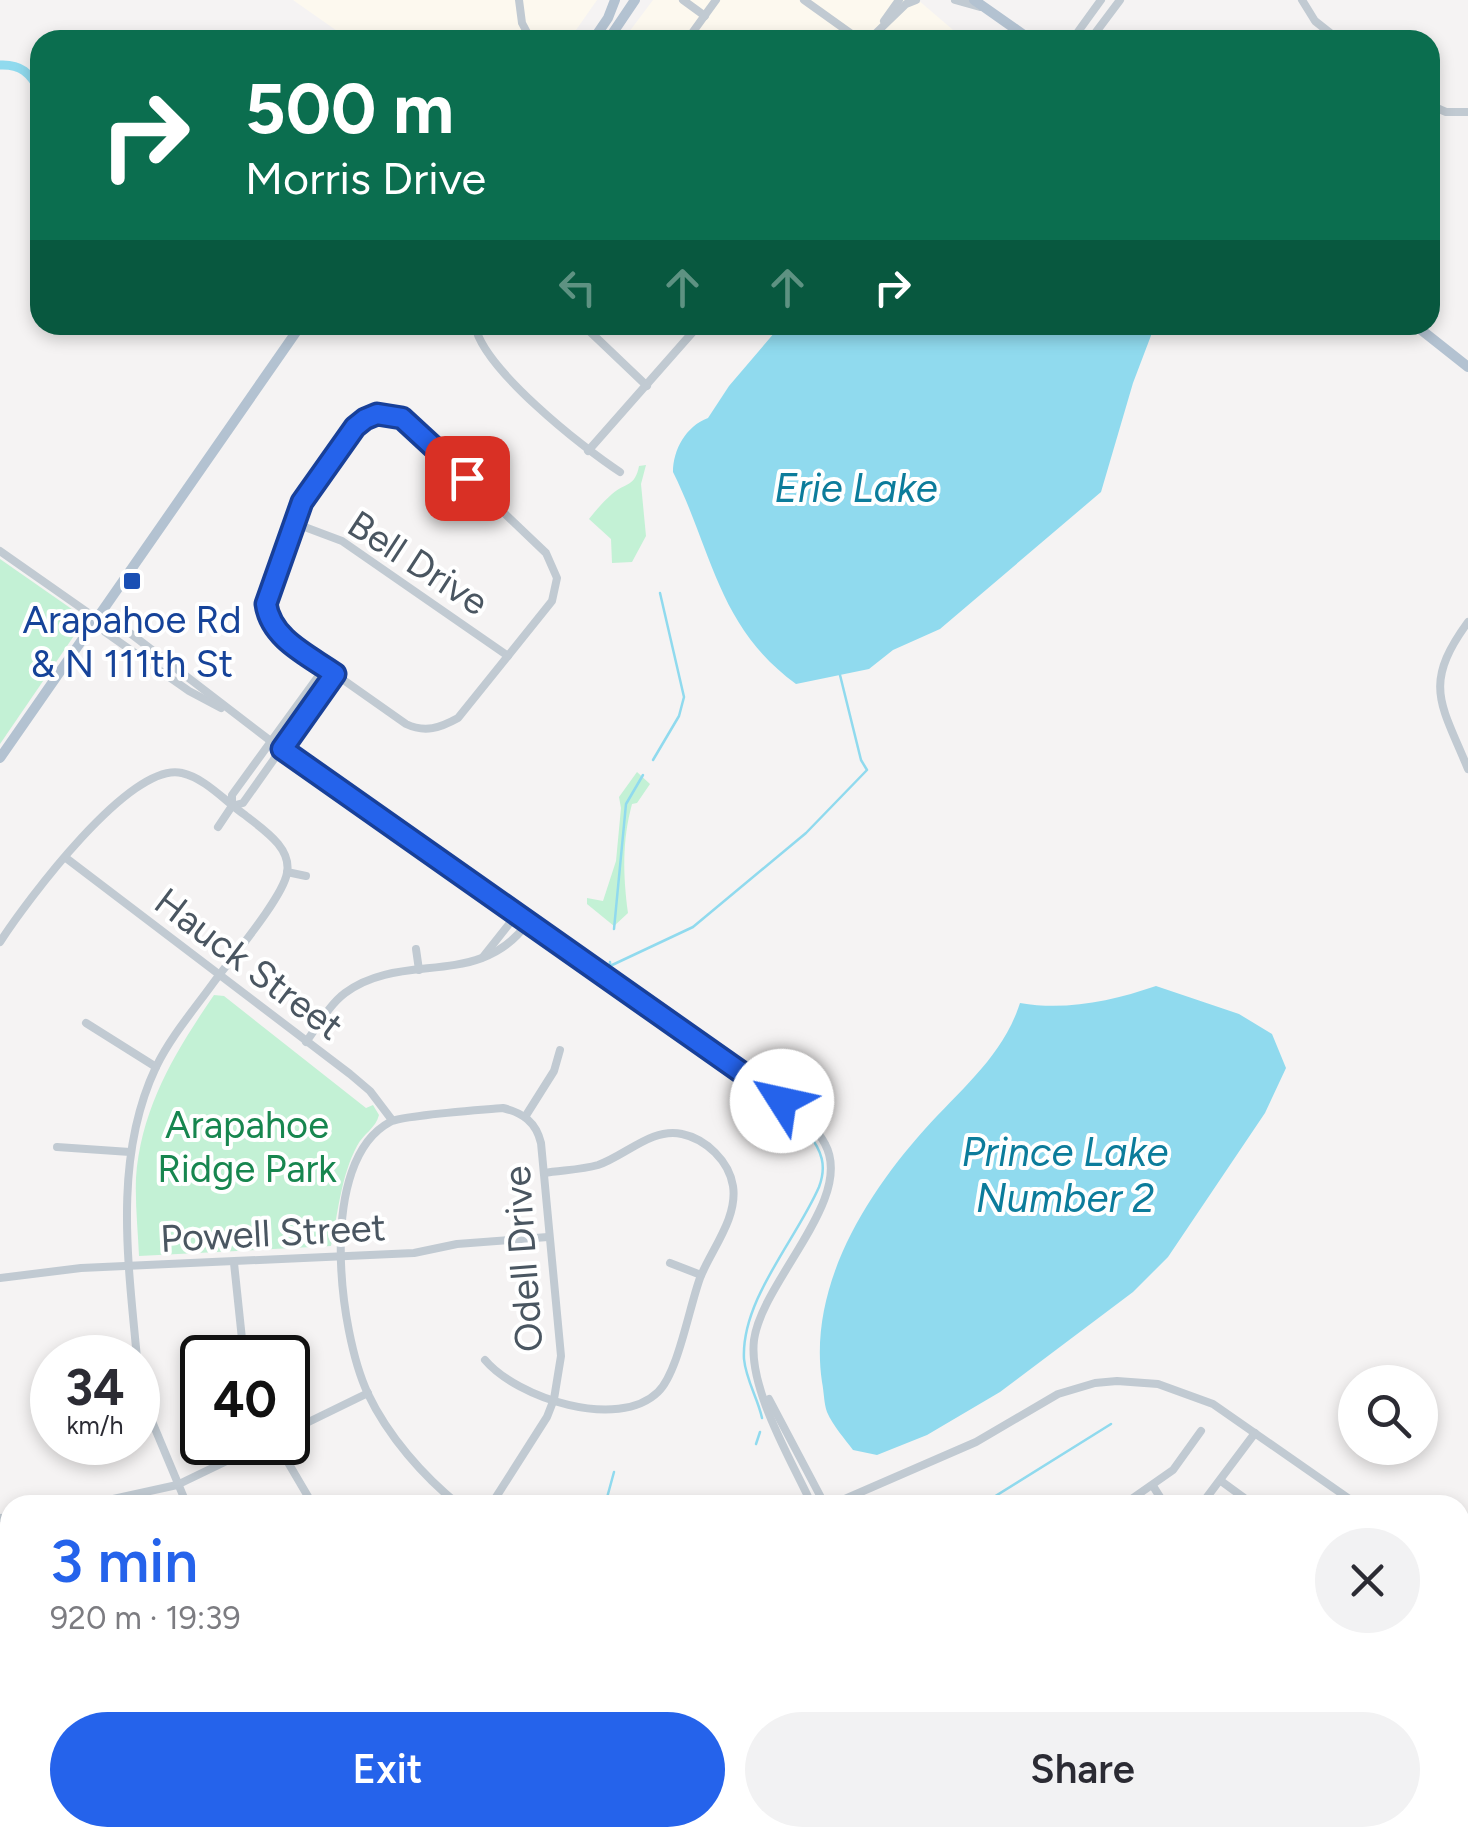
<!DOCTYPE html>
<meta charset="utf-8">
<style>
body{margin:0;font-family:Figtree,sans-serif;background:#f2f2f3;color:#2b2b33;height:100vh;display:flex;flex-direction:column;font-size:38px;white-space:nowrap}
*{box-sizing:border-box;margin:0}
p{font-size:32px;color:#7c7c81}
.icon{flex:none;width:55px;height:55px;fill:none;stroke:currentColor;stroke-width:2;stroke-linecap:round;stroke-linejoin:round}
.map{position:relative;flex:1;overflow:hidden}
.drawer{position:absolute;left:0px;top:1495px;width:1470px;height:352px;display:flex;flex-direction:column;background:#fff;border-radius:30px 30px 0 0;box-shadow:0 5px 15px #0003}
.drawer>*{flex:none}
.top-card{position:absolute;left:30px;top:30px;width:1410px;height:305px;border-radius:30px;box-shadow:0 5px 15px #0003;background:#0b6e4f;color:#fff;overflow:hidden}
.buttons{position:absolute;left:1338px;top:1365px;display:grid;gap:20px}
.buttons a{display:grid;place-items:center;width:100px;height:100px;border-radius:50%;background:#fff;box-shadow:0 5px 15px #0003;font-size:50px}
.speed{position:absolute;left:30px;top:1335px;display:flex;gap:20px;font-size:50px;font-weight:700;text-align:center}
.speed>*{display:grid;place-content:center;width:130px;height:130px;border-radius:50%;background:#fff;box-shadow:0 5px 15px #0003;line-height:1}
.speed small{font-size:25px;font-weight:400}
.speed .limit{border:5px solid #111;border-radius:15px;background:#fff;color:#111}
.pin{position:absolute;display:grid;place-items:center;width:85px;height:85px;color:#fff;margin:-42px;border-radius:20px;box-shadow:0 5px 15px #0006}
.me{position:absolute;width:110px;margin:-55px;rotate:305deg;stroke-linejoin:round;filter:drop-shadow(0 0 8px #0008)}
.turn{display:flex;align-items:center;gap:35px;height:210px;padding:0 50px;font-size:45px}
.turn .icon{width:130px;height:130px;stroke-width:2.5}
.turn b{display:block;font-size:70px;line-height:85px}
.lanes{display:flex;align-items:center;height:95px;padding:0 50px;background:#0003;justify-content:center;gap:50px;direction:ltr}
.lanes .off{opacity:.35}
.round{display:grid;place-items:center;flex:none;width:105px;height:105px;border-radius:52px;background:#f2f2f3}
.overview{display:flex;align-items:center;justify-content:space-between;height:170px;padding:0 50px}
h1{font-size:60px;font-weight:600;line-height:75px;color:#2563eb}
.button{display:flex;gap:20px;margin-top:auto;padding:20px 50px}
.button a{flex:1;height:115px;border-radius:60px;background:#2563eb;color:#fff;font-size:40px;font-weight:600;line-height:115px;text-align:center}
.button a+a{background:#f2f2f3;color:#2b2b33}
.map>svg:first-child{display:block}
.commercial{fill:#fdf9ef}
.green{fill:#c3f1d5}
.water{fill:#90daee}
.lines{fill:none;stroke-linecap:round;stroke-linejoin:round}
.stream{stroke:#90daee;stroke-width:2.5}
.canal{stroke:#90daee;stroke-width:9}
.minor{stroke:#c1cad2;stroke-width:8}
.major{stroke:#b3c2d1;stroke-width:10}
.route-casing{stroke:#184099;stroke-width:25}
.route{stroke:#2563eb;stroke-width:18}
.transit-dot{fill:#1a4fb4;stroke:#fff;stroke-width:4}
.labels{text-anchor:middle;stroke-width:8;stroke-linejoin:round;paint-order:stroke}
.street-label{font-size:38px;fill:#4a5661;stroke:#fff}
.transit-label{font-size:38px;fill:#164399;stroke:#fff}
.park-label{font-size:38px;fill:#17864f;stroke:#fff}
.water-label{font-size:40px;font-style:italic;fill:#0c7c9b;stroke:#fff}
</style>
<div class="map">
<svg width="1468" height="1847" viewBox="0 0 1468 1847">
<rect width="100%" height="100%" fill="#f5f3f3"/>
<g class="commercial">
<path d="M293,0h304l-28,40h-219z"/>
<path d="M653,0h265l34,29 6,11h-335z"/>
</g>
<g class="green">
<path d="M646,465l-5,19 5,52 -14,26 -20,1 -1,-24 -22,-20c7,-9 15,-18 23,-25 14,-12 23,-7 27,-28z"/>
<path d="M0,559l76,53 4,15 -80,117z"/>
<path d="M637,772l13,12 -13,19 -5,1c-10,37 -9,71 -4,109l-14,13 -27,-22v-6l16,3 13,-40 5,-53 -2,-11z"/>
<path d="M214,995l10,1 142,112 7,-3 6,10c-3,13 -16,19 -22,31 -16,30 -19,67 -26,100l-192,10c-1,-25 -4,-52 -3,-78 5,-70 39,-126 78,-183z"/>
</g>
<g class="water">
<path d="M781,325h374l-22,58 -32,109 -161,137 -47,21 -24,19 -73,15c-78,-57 -83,-131 -123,-212 0,-22 13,-46 35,-54l21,-32z"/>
<path d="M1156,986l83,28 33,20 14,34 -21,45 -97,144 -35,35 -133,100 -73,43 -50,20 -24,-5c-8,-11 -20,-24 -26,-38 -3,-8 -3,-20 -5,-30 -14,-94 42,-185 103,-253 36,-40 78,-73 95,-126 46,8 92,-2 136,-17z"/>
</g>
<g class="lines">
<g class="stream">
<path d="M653,760l26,-44 5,-19 -24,-104"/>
<path d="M614,929l12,-125 17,-29"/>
<path d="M610,962v4l83,-39 113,-94 61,-63 -6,-10 -21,-85"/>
<path d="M609,991l199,142c14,18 19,33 11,54 -23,53 -78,113 -75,172 2,21 14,40 18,59"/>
<path d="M756,1444l4,-12"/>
<path d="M605,1505l9,-33"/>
<path d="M981,1505l130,-81"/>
<path d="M1058,1838l143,9"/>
<path d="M1286,1838l17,9"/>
<path d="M1036,1847l14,-9"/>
<path d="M1209,1847l44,-9"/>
</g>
<path class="canal" d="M0,65c21,-1 30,8 40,26"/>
<g class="minor">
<path d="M519,0l3,23 9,17"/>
<path d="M683,0l22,16"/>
<path d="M804,0l56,40"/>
<path d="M955,0l25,7"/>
<path d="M1302,0l13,21 24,19"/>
<path d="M884,21l15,-21"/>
<path d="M875,34l31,-30 10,-4"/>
<path d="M687,40l29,-40"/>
<path d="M1072,40l29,-40"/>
<path d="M1090,40l30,-40"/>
<path d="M1430,105l16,7h22"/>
<path d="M475,325c7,43 108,123 145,147"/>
<path d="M583,325l64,61"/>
<path d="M377,414l25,4 12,9 132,126 11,25 -5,23 -94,117c-18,10 -33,15 -52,6l-125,-88 -8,-9 -6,-24 34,-101 54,-75z"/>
<path d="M588,451l111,-126"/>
<path d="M294,523l48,18 166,115"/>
<path d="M0,551l97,68 8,13 84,59 32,17"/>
<path d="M97,619l16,1 159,122 510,359c16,13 34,25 43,43 30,55 -63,137 -71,196 -6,49 38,121 58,165"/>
<path d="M1468,622c-46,63 -27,81 0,147"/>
<path d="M232,806v-11l93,-128"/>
<path d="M218,827l14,-21 11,-3 92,-130"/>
<path d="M66,858l284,216 20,17 22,29"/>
<path d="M287,872l19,4"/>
<path d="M0,942c26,-40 131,-182 182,-169 23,5 44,29 63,42 17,14 47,32 42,58 -4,25 -59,89 -76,113 -19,26 -41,52 -55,81 -43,91 -28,194 -19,291"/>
<path d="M416,949l3,21"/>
<path d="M483,957l34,-43"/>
<path d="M86,1023l70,44"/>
<path d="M306,1042c12,-16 23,-37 39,-49 57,-43 136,-3 183,-71"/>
<path d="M525,1117l29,-46 6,-21"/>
<path d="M57,1147l73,5"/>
<path d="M234,1263l10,95"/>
<path d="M670,1263l31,12"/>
<path d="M0,1278l81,-10 333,-15 43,-9 91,-7"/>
<path d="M485,1360c32,38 133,71 173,32 20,-19 31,-84 42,-114 11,-28 38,-60 33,-92 -4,-25 -27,-47 -51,-52 -30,-7 -57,22 -84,31 -17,5 -36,5 -54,8"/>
<path d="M138,1364l13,55 36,86"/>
<path d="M769,1399l56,106"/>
<path d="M288,1432l80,-39"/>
<path d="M276,1442l37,63"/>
<path d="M1221,1481l26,19"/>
<path d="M1153,1486l12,19"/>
<path d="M86,1505l91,-20 89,-43"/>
<path d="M459,1505c-36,-29 -71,-69 -91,-111 -29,-62 -51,-233 22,-272 13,-7 93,-12 113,-14 20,5 33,14 38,35l20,213 -7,43 -7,18 -56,88"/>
<path d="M831,1505l145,-63 82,-48 37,-11 22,-2 41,3 55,20 145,101"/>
<path d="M1123,1505l50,-35 28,-39"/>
<path d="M1201,1505l54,-72"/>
<path d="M0,1518l10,-1"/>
<path d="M1460,1576l8,6"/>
<path d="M0,1657l10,14"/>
<path d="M1460,1684l8,5"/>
<path d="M1460,1772l8,-12"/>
<path d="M283,1838l6,9"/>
<path d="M606,1838l2,9"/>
<path d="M717,1838l1,9"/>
<path d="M939,1838l14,9"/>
<path d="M959,1838l13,9"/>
<path d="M1448,1838l4,9"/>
<path d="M387,1847l6,-9"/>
<path d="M535,1847l66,-9"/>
</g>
<g class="major">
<path d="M974,0l57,40"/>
<path d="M593,40l15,-22 7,-18"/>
<path d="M608,40l27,-40"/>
<path d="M1415,325l53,42"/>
<path d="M0,758l301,-433"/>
</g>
</g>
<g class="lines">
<defs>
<path id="route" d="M467,478l-65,-60 -25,-4 -12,5 -10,8 -53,75 -36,102c5,35 42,51 69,70l-53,75 500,352"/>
</defs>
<use href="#route" class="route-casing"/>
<use href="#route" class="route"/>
</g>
<rect class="transit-dot" x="122" y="571" width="20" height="20" rx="5"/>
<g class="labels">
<g class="street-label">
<text transform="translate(418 563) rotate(33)" y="13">Bell Drive</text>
<text transform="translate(249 964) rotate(37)" y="13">Hauck Street</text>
<text transform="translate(273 1233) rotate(-3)" y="13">Powell Street</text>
<text transform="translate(523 1259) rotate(-94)" y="13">Odell Drive</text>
</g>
<g class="transit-label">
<text x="132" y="633">Arapahoe Rd<tspan x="132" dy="44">&amp; N 111th St</tspan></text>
</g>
<g class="park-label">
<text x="247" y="1138">Arapahoe<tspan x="247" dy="44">Ridge Park</tspan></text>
</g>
<g class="water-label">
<text x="856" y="502">Erie Lake</text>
<text x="1065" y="1166">Prince Lake<tspan x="1065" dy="46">Number 2</tspan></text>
</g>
</g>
</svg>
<div class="buttons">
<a><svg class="icon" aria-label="search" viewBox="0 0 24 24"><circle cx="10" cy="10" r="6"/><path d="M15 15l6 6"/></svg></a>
</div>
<div class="speed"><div>34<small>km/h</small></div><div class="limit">40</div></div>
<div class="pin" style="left:467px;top:478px;background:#d93025"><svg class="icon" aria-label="arrive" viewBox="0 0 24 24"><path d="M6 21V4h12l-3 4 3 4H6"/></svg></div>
<svg class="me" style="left:782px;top:1101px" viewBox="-20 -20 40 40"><circle r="19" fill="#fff"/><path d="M0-13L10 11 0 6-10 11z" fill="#2563eb"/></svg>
<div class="top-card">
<div class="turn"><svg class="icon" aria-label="right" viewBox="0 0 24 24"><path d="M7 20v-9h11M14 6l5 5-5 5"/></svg><div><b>500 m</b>Morris Drive</div></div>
<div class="lanes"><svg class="icon off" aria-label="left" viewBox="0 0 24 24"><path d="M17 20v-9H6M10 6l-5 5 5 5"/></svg><svg class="icon off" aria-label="ahead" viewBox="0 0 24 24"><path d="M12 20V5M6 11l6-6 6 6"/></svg><svg class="icon off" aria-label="ahead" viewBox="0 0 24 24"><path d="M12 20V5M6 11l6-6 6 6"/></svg><svg class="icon" aria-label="right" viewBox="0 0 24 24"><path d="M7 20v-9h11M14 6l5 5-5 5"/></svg></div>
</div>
<section class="drawer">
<div class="overview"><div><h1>3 min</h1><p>920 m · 19:39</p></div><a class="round"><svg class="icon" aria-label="close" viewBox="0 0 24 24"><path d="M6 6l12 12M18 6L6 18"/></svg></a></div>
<div class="button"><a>Exit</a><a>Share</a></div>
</section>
</div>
